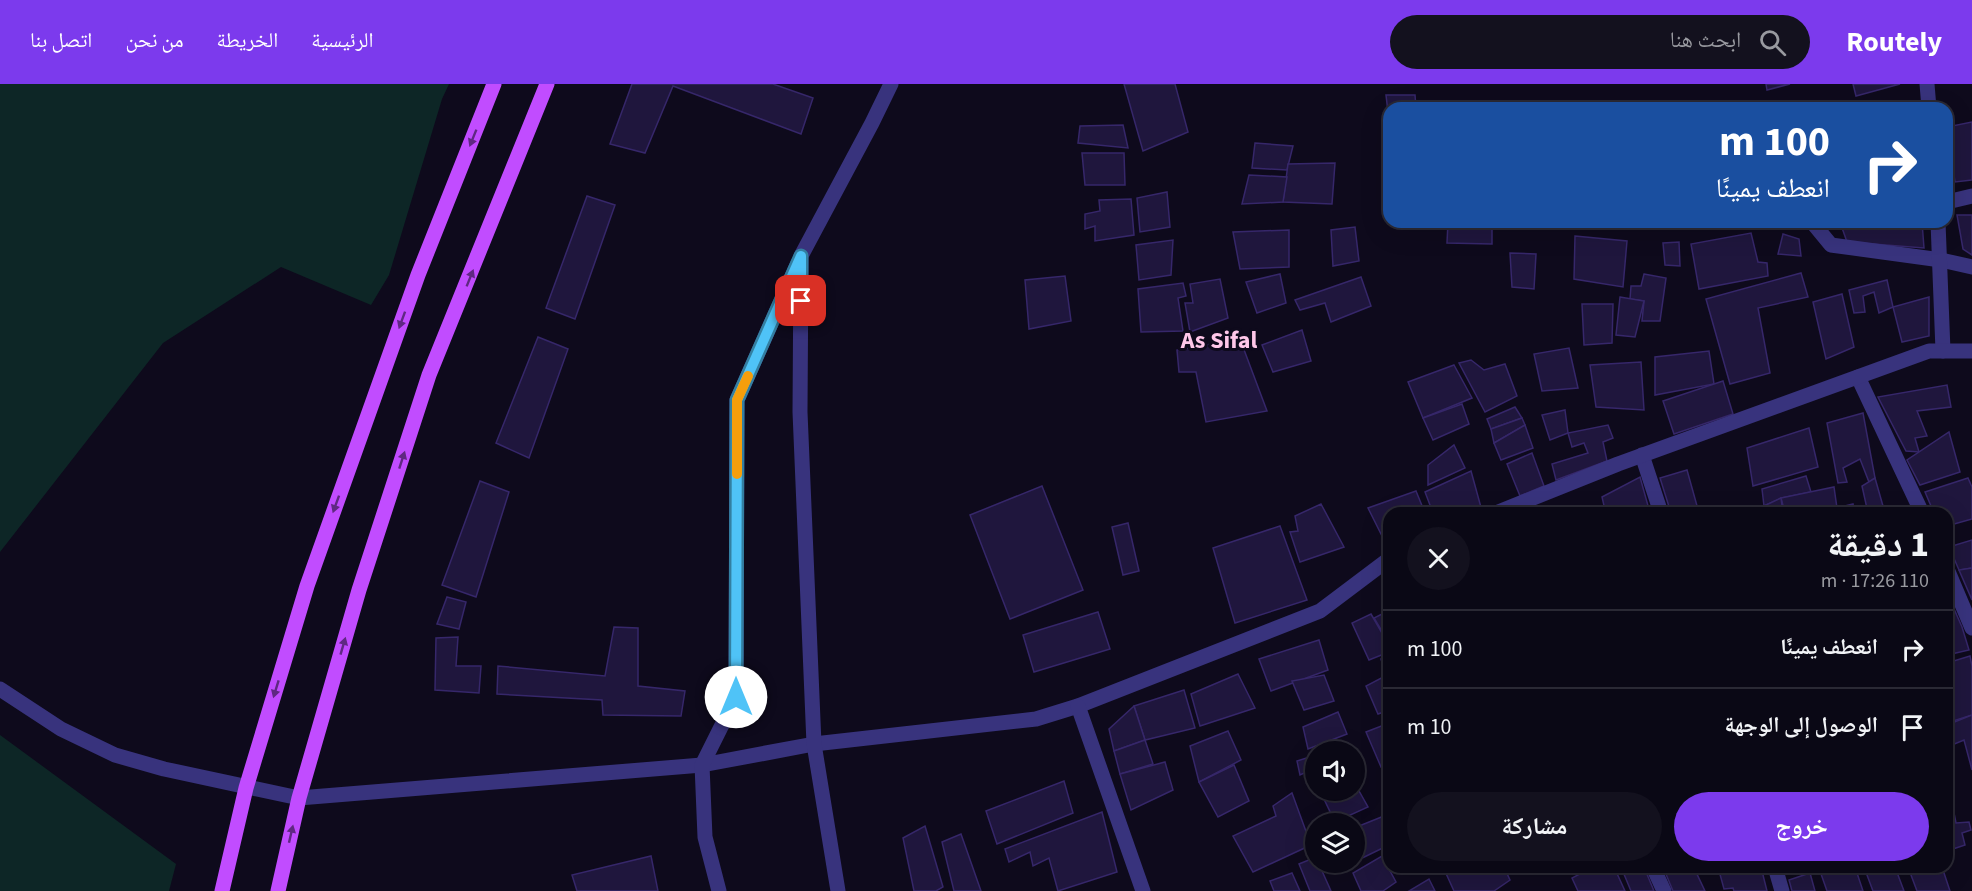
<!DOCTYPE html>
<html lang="ar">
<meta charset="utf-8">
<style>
body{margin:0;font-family:"Source Sans 3","Noto Naskh Arabic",sans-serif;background:#13111e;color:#f1f3f6;direction:rtl;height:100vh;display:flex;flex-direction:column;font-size:22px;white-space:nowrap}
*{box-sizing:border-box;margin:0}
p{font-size:20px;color:#999aa0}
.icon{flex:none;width:33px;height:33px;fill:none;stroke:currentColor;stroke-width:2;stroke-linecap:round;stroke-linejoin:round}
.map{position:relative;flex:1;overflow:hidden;direction:ltr}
.details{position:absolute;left:1383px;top:423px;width:570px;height:366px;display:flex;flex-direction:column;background:#0a0815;border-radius:18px;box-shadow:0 6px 24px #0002,0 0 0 2px #2a2934;direction:rtl}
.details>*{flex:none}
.guide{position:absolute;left:1383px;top:18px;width:570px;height:126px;border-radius:18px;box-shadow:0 6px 24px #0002,0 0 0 2px #2a2934;direction:rtl;background:#1a4fa0;color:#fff;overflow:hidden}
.controls{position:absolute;left:1305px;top:657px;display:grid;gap:12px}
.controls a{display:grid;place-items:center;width:60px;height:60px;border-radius:50%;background:#0a0815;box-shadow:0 6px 24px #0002,0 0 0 2px #2a2934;font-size:30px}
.pin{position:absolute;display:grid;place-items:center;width:51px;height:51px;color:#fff;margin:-26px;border-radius:12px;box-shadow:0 3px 9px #0006}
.me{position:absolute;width:66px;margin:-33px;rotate:0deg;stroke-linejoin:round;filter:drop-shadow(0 0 4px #0008)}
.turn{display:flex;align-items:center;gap:21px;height:126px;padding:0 24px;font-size:27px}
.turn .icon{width:78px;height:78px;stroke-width:2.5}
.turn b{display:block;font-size:42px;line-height:51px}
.round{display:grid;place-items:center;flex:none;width:63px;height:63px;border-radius:32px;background:#13111e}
.headline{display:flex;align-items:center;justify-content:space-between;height:102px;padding:0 24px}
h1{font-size:36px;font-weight:700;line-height:45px}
.primary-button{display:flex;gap:12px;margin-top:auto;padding:12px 24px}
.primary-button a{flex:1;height:69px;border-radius:36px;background:#7c3aed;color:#fff;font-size:24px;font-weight:700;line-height:69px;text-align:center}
.primary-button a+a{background:#13111e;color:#f1f3f6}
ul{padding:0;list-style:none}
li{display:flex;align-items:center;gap:18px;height:78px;padding:0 24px;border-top:2px solid #2a2934}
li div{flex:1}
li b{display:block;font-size:22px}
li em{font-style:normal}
header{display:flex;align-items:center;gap:36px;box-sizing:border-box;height:84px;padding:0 30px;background:#7c3aed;color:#fff}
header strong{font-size:28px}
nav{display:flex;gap:33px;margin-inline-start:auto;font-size:21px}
.search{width:420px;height:54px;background:#13111e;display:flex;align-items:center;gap:15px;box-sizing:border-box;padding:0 21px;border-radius:33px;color:#999aa0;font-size:22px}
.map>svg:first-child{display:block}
.green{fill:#0d2626}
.building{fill:#1f163d;stroke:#36276a;stroke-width:1.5}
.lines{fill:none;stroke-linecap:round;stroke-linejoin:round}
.minor{stroke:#38337d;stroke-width:15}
.primary{stroke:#c14cff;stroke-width:15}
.oneway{fill:#5f2882}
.route-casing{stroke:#337fa1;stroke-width:15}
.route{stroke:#4fc3f7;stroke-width:10}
.slow{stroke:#f59e0b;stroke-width:10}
.labels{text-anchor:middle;stroke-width:6;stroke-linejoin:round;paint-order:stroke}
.district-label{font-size:24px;font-weight:bold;fill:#ffc7e9;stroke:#0e0a1c}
</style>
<header>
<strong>Routely</strong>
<div class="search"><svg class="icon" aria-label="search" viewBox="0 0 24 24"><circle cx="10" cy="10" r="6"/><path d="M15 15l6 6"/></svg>ابحث هنا</div>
<nav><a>الرئيسية</a><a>الخريطة</a><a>من نحن</a><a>اتصل بنا</a></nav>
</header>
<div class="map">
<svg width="1972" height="807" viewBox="0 0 1972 807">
<rect width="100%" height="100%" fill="#0e0a1c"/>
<g class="green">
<path d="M0,0h449l-7,15 -53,176 -18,30 -90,-38 -118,76 -163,209z"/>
<path d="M0,651l176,129 -7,27h-169z"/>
</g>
<g class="building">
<path d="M632,0h141l40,14 -12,36 -128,-48 -28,67 -35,-9z"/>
<path d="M1124,0h51l13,48 -45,19z"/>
<path d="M1766,0h24l-23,6z"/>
<path d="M1853,0h47l-44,12z"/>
<path d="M1386,11h29l1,13h-27v13z"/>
<path d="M1972,38v58l-17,2 -8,-55z"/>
<path d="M1123,41l5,23 -50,-5 2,-17z"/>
<path d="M1255,59l38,3 -6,24 -35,-2z"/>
<path d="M1082,69h42l1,32h-40z"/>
<path d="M1335,79l-3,41 -49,-2 5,-38z"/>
<path d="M1249,91l38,2 -4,25 -41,2z"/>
<path d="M1167,108l3,35 -30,5 -3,-34z"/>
<path d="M587,112l28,9 -40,114 -29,-11z"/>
<path d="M1131,115l3,36 -39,6v-15l-10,3v-15l15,-3 -1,-11z"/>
<path d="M1957,131h15v40l-9,-6z"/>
<path d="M1448,138h44v22l-45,-1z"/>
<path d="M1840,138h82l2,26 -77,-6z"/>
<path d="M1355,143l4,34 -26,5 -2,-36z"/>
<path d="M1289,146v37l-49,2 -7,-37z"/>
<path d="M1751,149l7,29 9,1 1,13 -69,13 -8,-45z"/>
<path d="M1783,150l16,5 2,17 -23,-2z"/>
<path d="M1575,152l52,5 -4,46 -49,-8z"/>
<path d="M1173,156l-2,35 -32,5 -3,-35z"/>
<path d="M1679,158l1,24 -15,-1 -2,-22z"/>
<path d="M1510,169l26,1 -2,35 -22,-2z"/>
<path d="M1801,189l7,24 -50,11 12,65 -40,11 -24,-85z"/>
<path d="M1280,190l6,29 -29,10 -11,-31z"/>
<path d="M1644,190l22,4 -6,43h-18l2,-20 -14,-2 1,-13h10z"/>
<path d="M1065,192l6,45 -42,8 -4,-49z"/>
<path d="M1361,193l10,29 -40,16 -6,-19 -25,7 -5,-10z"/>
<path d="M1220,195l8,39 -38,14 -5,-29h8l-3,-19z"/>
<path d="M1887,196l6,27 -14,6 -5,-21 -11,4 2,16 -11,1 -5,-23z"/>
<path d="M1183,199l3,13 -8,2 5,33 -42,1 -3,-43z"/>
<path d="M1842,210l12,53 -28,12 -13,-57z"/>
<path d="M1620,213l24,4 -9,36 -19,-2z"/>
<path d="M1929,213v39l-27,6 -9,-35z"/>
<path d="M1582,220h31l-1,39 -28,2z"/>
<path d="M1302,246l9,31 -38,11 -11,-27z"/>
<path d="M538,253l30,12 -39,109 -33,-15z"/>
<path d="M1240,255l27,72 -61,11 -10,-50h-17l-2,-22z"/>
<path d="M1569,264l9,40 -36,3 -8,-37z"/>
<path d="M1709,267l5,33 -59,11v-38z"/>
<path d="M1471,276l13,10 21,-6 12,32 -32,16 -26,-49z"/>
<path d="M1641,278l3,48 -48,-3 -6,-42z"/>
<path d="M1454,281l18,33 -49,20 -15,-36z"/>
<path d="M1723,297l10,33 -59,20 -11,-33z"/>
<path d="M1947,301l4,22 -34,4 10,25 -12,2 4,14 -13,-1 -28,-54z"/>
<path d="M1462,320l7,20 -36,16 -10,-22z"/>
<path d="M1515,323l7,11 -31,11 -4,-10z"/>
<path d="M1565,326l3,23 -18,7 -8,-25z"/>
<path d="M1863,329l12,65 -6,4 -9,-23 -17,9 4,14 -9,1 -11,-60z"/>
<path d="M1522,334l3,7 -31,18 -3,-14z"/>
<path d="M1525,341l8,23 -32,12 -7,-17z"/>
<path d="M1608,341l5,13 -10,4 4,19 -51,19 -4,-16 36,-11 -4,-10 -12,4 -4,-14z"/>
<path d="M1809,344l9,39 -65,19 -6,-38z"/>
<path d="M1949,348l11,40 -40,13 -13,-25z"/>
<path d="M1454,361l11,23 -37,17v-20z"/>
<path d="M1532,369l12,33 -24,10 -13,-32z"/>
<path d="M1687,386l12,43h-28l-11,-35z"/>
<path d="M1471,387l11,40 -5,2h-44l-8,-21z"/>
<path d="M1806,392l5,16 -30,6 -17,8 -2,-17z"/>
<path d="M1640,393l10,36h-49l4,-3 -3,-13z"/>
<path d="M1875,394l10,35h-17l-6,-27z"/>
<path d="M1968,394l4,9v32l-25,7v-13h-13l-9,-21z"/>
<path d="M480,397l29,11 -33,105 -34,-12z"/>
<path d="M1042,402l41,104 -73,29 -40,-104z"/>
<path d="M1834,403l3,21 16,-4 2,9h-70l-4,-15z"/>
<path d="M1416,407l9,22h-36v37l-21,-42z"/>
<path d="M1781,414l2,15h-53l34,-7z"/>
<path d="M1321,420l23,43 -44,15 -10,-30 8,-1 -3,-15z"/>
<path d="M1586,422l3,7h-23z"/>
<path d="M1128,439l11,48 -16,4 -11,-48z"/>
<path d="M1280,442l27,74 -72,23 -22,-75z"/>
<path d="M1972,456v28l-13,2 -10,-23z"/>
<path d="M1972,484v32l-13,-30z"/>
<path d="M1947,509l15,34 7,23 -22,5v-25l5,-3 -5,-9z"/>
<path d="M447,513l19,5 -7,27 -22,-5z"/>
<path d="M1098,528l12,37 -76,23 -11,-37z"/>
<path d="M1386,528l3,5v26l-15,-25z"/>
<path d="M1371,530l18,31v7l-20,8 -17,-37z"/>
<path d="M614,543l24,1v58l47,5 -4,25 -78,-1 -1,-15 -105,-6 1,-28 107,10z"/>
<path d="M458,553l-2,29h25l-2,27 -44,-3 1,-52z"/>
<path d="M1319,556l9,30 -57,21 -12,-32z"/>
<path d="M1389,572v12l-5,1 -3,-10z"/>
<path d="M1970,572l2,10v49l-25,8v-60z"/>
<path d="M1238,590l17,34 -55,18 -9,-32z"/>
<path d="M1389,590v41l-2,-4 -9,3 -12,-28z"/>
<path d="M1324,591l10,26 -30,9 -12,-29z"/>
<path d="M1184,606l11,38 -50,12 -11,-34z"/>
<path d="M1134,622l11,34 -31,11 -5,-22z"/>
<path d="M1338,628l9,22 -39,15 -5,-22z"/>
<path d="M1972,631v55l-8,-30 -12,5 -5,-20z"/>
<path d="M1389,639v40l-8,4 -15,-35z"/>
<path d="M1228,647l13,29 -42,22 -9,-36z"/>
<path d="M1145,656l8,24 -33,10 -6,-23z"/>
<path d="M1348,659l3,9h-27z"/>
<path d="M1316,671v21l-3,-7 -13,6 -3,-14z"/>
<path d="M1165,678l8,28 -42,20 -11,-36z"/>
<path d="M1234,681l15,36 -31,16 -19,-35z"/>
<path d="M1064,697l9,32 -76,31 -11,-33z"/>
<path d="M1354,698l14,25 -33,15 -12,-25 13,-7h18z"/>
<path d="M1292,709l19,52 -58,27 -20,-36 43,-20 -3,-10z"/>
<path d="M1953,724l3,15 13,-1 2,8 -9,3 3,12 -15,5 -3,-12v-27z"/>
<path d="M1102,728l15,60 -59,19 -9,-33 -16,8 -3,-14 -21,10 -4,-13z"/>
<path d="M1384,732l5,7v22l-35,17v-34z"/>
<path d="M925,742l18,61 -7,4h-22l-11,-53z"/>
<path d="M961,750l20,57h-27l-12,-49z"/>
<path d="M651,772l7,35h-81l-5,-16z"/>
<path d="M1382,772l14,26 -13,9h-22l-8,-18z"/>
<path d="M1316,773v5h2l13,29h-21l-11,-27z"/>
<path d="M1448,783h56l6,13 -16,11h-40l-10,-22z"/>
<path d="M1551,783h17l-13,7z"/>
<path d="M1593,783h21l11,24h-47l-6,-13z"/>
<path d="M1621,783h23l10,24h-23z"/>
<path d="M1663,783h43l-10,5 9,19h-32z"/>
<path d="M1718,783h43l6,24h-33l-1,-3 -9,1z"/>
<path d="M1832,783h23l8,24h-36l-7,-20z"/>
<path d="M1864,783h31l9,24h-31z"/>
<path d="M1908,783h34l8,24h-33z"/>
<path d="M1292,789l8,18h-26l-4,-10z"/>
<path d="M1810,789l5,18h-23l-3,-11z"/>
<path d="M1429,795l6,12h-26z"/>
</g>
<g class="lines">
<g class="minor">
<path d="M1927,0l2,24"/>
<path d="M1947,118l25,-6"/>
<path d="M1812,138l19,23 110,15 31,7"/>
<path d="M1938,138l5,129"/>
<path d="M1858,293l64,136"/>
<path d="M1642,371l19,58"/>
<path d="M1496,429l122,-49 311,-113h43"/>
<path d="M1947,485l25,59"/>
<path d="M0,605l61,40 54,26 49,14 135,29 403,-33 112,-21 222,-25 42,-13 242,-95 69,-52"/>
<path d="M1078,622l65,185"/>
<path d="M1653,783l11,24"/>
<path d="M1775,783l7,24"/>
<path d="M719,807l-14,-54 -3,-72 34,-68 1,-297 61,-137"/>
<path d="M838,807l-24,-147 -14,-332 1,-156 71,-133 19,-39"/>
</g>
<g class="primary">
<path d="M222,807l24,-103 61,-202 111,-311 76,-191"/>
<path d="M278,807l21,-93 60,-208 70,-215 118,-291"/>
</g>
</g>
<defs><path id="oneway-solid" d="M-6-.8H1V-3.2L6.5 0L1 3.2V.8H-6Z" transform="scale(1.5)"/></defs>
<g class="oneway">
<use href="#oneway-solid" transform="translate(473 54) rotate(112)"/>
<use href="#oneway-solid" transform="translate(470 194) rotate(-68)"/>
<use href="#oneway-solid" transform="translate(402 236) rotate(110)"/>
<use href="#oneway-solid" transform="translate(402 376) rotate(-72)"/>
<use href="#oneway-solid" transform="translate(336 420) rotate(110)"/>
<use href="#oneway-solid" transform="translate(343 562) rotate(-74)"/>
<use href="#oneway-solid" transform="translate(276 605) rotate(107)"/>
<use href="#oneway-solid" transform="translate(291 750) rotate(-77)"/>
</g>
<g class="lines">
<defs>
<path id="route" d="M736,613l1,-297 64,-144v45"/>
</defs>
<use href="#route" class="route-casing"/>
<use href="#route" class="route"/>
<path class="slow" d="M737,390v-74l11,-24"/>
</g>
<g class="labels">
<g class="district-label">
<text x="1219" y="264">As Sifal</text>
</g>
</g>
</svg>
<div class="controls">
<a><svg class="icon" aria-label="sound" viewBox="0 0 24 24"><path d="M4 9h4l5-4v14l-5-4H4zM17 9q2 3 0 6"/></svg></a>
<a><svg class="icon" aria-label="layers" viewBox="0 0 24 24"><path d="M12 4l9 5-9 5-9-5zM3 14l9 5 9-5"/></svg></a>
</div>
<div class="pin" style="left:801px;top:217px;background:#d93025"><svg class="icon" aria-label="arrive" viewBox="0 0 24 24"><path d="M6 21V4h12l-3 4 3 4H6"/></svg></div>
<svg class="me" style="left:736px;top:613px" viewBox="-20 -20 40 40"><circle r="19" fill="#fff"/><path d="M0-13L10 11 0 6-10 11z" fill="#4fc3f7"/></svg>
<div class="guide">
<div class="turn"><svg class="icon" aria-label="right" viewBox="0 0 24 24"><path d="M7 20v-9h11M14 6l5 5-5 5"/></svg><div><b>100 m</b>انعطف يمينًا</div></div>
</div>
<section class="details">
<div class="headline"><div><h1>1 دقيقة</h1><p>110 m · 17:26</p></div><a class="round"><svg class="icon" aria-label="close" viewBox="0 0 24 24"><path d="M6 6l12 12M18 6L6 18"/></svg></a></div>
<ul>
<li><svg class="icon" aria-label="right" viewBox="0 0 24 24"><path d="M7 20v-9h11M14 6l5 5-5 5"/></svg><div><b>انعطف يمينًا</b></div><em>100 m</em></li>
<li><svg class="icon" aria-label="arrive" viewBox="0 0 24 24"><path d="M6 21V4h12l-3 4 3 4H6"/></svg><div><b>الوصول إلى الوجهة</b></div><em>10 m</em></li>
</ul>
<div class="primary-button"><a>خروج</a><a>مشاركة</a></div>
</section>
</div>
